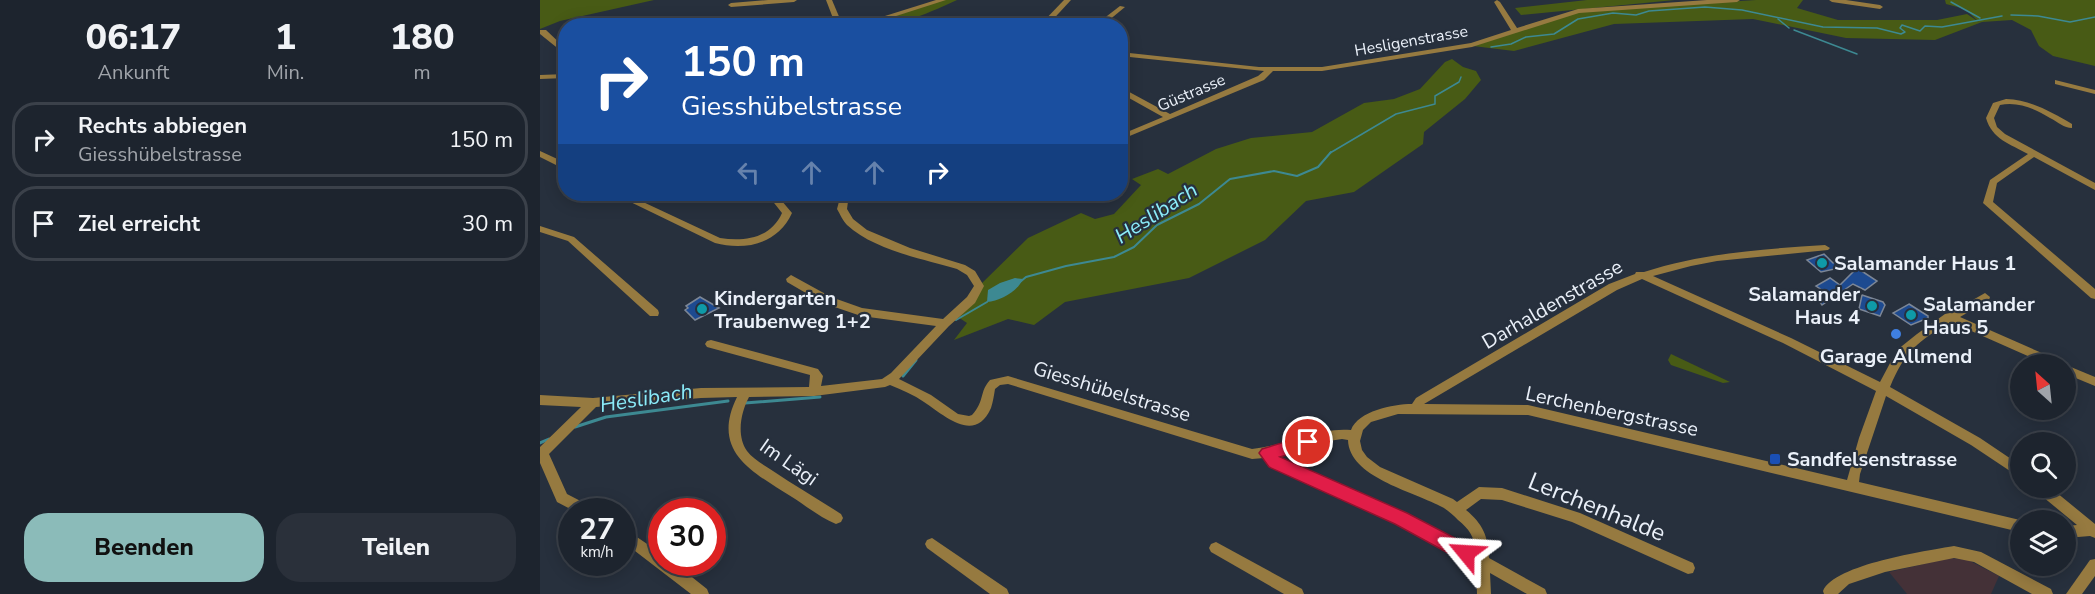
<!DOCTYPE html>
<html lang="de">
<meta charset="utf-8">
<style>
body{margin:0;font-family:"Nunito Sans",sans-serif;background:#2a303a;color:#f1f3f6;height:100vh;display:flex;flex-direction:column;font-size:22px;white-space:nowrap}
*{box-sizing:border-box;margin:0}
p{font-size:20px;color:#a0a4aa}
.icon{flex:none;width:33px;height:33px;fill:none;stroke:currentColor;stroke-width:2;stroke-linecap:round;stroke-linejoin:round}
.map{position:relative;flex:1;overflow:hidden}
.side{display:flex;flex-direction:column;background:#1d242e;width:540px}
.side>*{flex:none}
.banner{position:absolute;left:18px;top:18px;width:570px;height:183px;border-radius:24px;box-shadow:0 3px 15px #0003,0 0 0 2px #3b414a;background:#1a4fa0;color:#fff;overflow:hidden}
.needle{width:39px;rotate:333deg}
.tools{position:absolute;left:1470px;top:354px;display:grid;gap:12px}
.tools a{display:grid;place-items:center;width:66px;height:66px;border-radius:50%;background:#1d242e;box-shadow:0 3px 15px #0003,0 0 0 2px #3b414a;font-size:30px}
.speed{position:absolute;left:18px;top:498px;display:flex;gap:12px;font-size:30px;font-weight:700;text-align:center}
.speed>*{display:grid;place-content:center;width:78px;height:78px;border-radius:50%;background:#1d242e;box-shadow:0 3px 15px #0003,0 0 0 2px #3b414a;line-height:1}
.speed small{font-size:15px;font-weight:400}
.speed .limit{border:9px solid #d22;background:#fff;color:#111}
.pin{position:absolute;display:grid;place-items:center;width:51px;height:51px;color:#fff;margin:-26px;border:3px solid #fff;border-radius:50%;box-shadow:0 2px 6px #0007}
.me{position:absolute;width:66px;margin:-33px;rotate:297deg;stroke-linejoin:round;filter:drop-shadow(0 0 4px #0008)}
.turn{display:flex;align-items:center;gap:21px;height:126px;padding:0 24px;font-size:27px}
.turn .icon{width:78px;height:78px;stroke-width:2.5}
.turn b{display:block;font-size:42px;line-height:51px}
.lanes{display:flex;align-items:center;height:57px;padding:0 24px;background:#0003;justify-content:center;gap:30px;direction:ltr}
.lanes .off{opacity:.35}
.eta{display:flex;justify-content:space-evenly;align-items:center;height:102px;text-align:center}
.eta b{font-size:36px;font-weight:800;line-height:42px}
.primary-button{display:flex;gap:12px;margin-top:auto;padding:12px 24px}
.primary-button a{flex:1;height:69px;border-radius:24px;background:#8bbbb9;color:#111;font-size:24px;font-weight:800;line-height:69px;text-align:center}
.primary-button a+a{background:#2a303a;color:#f1f3f6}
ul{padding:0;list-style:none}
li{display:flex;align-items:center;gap:18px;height:75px;margin:0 12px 9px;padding:0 12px;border:3px solid #3b414a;border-radius:24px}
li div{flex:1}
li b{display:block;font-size:22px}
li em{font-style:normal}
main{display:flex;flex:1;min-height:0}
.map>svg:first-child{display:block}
.education{fill:#443137}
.green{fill:#485b15}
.water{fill:#3d8992}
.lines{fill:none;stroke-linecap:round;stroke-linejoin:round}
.stream-far2{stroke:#3d8992;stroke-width:1.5}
.stream-far1{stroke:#3d8992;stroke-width:2}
.stream{stroke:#3d8992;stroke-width:3}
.building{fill:#1d4a90;stroke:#7c8696;stroke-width:1.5}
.minor{fill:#967a40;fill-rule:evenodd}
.route{fill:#e11d48;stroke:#92132f;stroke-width:1.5}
.culture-dot{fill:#0f9aa8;stroke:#27303d;stroke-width:2}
.shop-dot{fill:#3f7fe0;stroke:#27303d;stroke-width:2}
.transit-dot{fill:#1a4fb4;stroke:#27303d;stroke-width:2}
.labels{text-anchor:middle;stroke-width:4.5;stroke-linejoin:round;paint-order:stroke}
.far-street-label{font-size:16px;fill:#eaf0f9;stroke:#27303d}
.poi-label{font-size:20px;font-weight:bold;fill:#eaf0f9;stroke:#27303d;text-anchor:start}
.street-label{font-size:20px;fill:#eaf0f9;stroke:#27303d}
.water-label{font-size:21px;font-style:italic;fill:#8becf9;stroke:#27303d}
.near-street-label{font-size:24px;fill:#eaf0f9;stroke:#27303d}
</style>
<main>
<section class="side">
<div class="eta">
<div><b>06:17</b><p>Ankunft</p></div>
<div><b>1</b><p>Min.</p></div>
<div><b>180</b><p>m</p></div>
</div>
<ul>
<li><svg class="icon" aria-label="right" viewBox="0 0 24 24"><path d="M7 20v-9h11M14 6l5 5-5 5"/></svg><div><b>Rechts abbiegen</b><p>Giesshübelstrasse</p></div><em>150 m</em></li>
<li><svg class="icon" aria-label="arrive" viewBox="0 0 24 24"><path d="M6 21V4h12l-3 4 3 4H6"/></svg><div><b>Ziel erreicht</b></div><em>30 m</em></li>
</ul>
<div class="primary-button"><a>Beenden</a><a>Teilen</a></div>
</section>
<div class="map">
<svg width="1555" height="594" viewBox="0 0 1555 594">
<rect width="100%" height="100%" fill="#27303d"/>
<path class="education" d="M1410,558l18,2 31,16 -8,18h-84l-18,-22z"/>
<g class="green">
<path d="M0,0h114l-94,21 -20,8z"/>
<path d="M403,0h14c-26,12 -54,25 -84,25l-3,-3z"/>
<path d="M1047,0h88l-154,15 -6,-7z"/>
<path d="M1216,0h47l-6,8 41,12h99l30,-6 12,8 -14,-13 -19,-5 -1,-4h150v66l-42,-10 -14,-10 -8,-16 -19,-10 -30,2 -47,18 -89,-2 -93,-19 -139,5 -100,27 -41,-5 109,-35z"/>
<path d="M912,59l11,8 13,4 5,9 -16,19 -41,33 -1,12 -69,48 -48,9 -41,39 -76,38 -124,24 -31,23 -26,-6 -54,21 13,-17 -12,-8 24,-29 49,-48 53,-25 14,6 19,-5 27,-29 -9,-6 26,-10 10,5 48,-25 35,-11 61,-6 52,-29 30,-4 26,-10 25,-27z"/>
<path d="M1131,354l59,28 -7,1 -52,-18 -3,-5z"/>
</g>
<path class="water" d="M475,278l8,1c-6,13 -23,22 -36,23l1,-12 12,-7z"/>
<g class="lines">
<g class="stream-far2">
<path d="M1411,2l29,16"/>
<path d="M1471,15l27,1 32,6 25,-5"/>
<path d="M1238,19l11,9"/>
<path d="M1254,30l63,24"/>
<path d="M951,47l20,-3 15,-7 28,-3 24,-15 35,-6 23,2 13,-4 56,-4 37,3 81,17 54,1 24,6 4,-2 -5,-4 2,-3 18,6 5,-5 17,1 60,-11"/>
<path d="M790,153l66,-39 39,-10v-8l24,-14 2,-5"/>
</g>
<g class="stream-far1">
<path d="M480,282l6,-5 40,-11 48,-9 20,-10 23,-22 42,-21 31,-25 44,-8 23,5 21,-9 13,-15"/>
<path d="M416,320l31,-18"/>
</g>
<g class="stream">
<path d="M363,376l13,-16"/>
<path d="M205,403l75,-6"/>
<path d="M35,427l31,-10 122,-16"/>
<path d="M0,443l9,-4"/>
</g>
</g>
<g class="building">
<path d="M1284,254l9,9 14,-3 1,6 -27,6 -14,-12z"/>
<path d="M1317,268l20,13 -12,9 -12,-6 -31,21 -2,-3 8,-8 -12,-8 14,-8 10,7z"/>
<path d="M1322,295l21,7 2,3 -5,11 -21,-7z"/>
<path d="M160,297l19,11 -24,12 -10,-10 3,-2 -2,-2z"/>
<path d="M1369,304l19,12v2l-17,7 -18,-12z"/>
</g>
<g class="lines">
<g class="minor">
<path d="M228,0h29l-3,2 -63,5 -3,-2 3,-2z"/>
<path d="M286,0h6l11,26h-7z"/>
<path d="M396,0h10l-81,26h-12z"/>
<path d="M524,0h7l-24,26h-8z"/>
<path d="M957,0l3,2 17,26 61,-19 129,-9h33l-3,2 -158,11 -107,34 -150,24h-49l-9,9 -144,60v-5l43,-18 -43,-24v-6l50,27 88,-38 6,-5 -144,-15v-4l139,15h63l149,-24 40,-13 -17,-28z"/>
<path d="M1289,0h17l34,5 3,2 -3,2 -48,-7z"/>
<path d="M580,6l5,1 -23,19h-8z"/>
<path d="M75,19h6l4,7h-7l-4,-5z"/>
<path d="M0,30h6l20,19v6l-26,-21z"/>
<path d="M26,74v4l-26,1v-4z"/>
<path d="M1515,80l40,10v4l-40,-10z"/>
<path d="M1466,99c25,1 45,13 66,25v4c-8,0 -14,-6 -22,-10 -15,-9 -32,-17 -50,-13l-6,13 3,9 8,7 90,49v7l-61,-33 -37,26 -4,19 102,87v10l-4,-1 -108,-95 7,-23 38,-26c-18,-10 -36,-15 -42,-36l7,-15z"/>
<path d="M0,151l26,12v7l-26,-13z"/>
<path d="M74,194h12l94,44c25,4 51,0 62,-25l-15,-19h9l16,19c-14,31 -47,38 -77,30z"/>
<path d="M301,194h8l-2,15 6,10 14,11 43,18 55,17 10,6 9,15 -9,17 -26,23 -50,53 32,16 27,19 11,2 3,-1c13,-14 7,-23 18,-35l18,-4 244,73c34,-3 65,-22 99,-19 7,-19 42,-26 61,-26l4,-6 10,-6 183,-108 26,-10 1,-2h8c59,-19 120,-23 181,-27l5,3 -2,2 -111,11 -26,5 -38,10 138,62 89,44 17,-32 20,-16 28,-20 5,-1 35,-20 5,4 -1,3 -29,17 100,44 2,3h-16l-95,-42c-33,19 -46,29 -61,65l90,51 40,27v11l-4,-1 -45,-30 -85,-49 -26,78 -1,8 161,38v12l-492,-117 -130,-1 -27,8 -8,8 -3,11 2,9 5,7 13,10 73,32 4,3 22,-15 23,1 78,25 113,50 2,5 -2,5 -5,1 -116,-52 -70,-22 -21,-1 -15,11c17,14 22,26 23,48l56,31 2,5h-20l-37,-21 1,21h-14l-1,-29 -71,-37 -134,-62 -7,-8 -12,1 -244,-75 -8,1 -5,4c-1,6 -2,13 -4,19 -16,36 -46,8 -67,-6 -10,-7 -22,-12 -34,-17l-5,2 -71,9 -65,1c-8,15 -13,38 -2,54 6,8 17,14 26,20 22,15 45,28 68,43l2,4 -2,4 -5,2c-15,-6 -30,-18 -44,-27 -39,-25 -82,-45 -55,-100l-36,1 -105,9 -47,47 18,40 27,14 1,4h-19l-19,-10 -17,-39v-16l41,-40 -41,-2v-10l53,3 108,-10 108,-1 1,-12 -103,-28 -2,-3 2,-3 4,-1 107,29 5,7 -2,10 61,-7 9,-6 45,-47 -75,-10 -38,-13 -36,-21 -1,-3 5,-4 40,22 31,11 81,11 24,-22 7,-11 -7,-11 -10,-6c-34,-10 -83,-19 -110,-44 -4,-4 -7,-11 -10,-16zM1102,279l141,64 93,48 -17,47 -12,42 -319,-75 -104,-1 193,-114zM802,439l6,1c1,37 64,51 92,66 7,3 13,9 18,14 11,9 17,17 17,31l-94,-47 -102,-46 -2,-2 39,-13z"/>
<path d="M0,226l34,11 84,73 1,3 -1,3h-8l-82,-75 -28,-9z"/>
<path d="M1526,365l29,12v9l-29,-12z"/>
<path d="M1496,488h15l44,36v14l-5,-2 -24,2v-12l11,-1 -40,-33z"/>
<path d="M82,527l40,27v8h11l34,27 2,5h-18l-69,-53z"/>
<path d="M392,538l75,51 2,5h-19l-63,-46 -2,-4 2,-4z"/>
<path d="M676,542l86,47 2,5h-20l-73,-42 -2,-4 2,-4z"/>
<path d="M1414,546l27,6 70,37 2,5h-21l-58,-32 -20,-4 -69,14 -36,12 -11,10h-14l-1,-3c12,-27 103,-40 131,-45z"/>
<path d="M1555,559v17l-13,18h-16l24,-34z"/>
</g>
</g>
<path class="route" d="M768,435l5,2 3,5 -3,5 -33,10 127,56 65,34 3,6 -3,6 -6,2 -7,-2 -64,-35 -126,-57 -10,-14 3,-4z"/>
<g class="culture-dot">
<circle cx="1282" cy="263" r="6"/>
<circle cx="1332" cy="306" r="6"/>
<circle cx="162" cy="309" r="6"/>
<circle cx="1371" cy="315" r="6"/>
</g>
<circle class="shop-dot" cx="1356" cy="334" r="6"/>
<rect class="transit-dot" x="1229" y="453" width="12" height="12" rx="3"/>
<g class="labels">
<g class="far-street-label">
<text transform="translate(871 40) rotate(-10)" y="6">Hesligenstrasse</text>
<text transform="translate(651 92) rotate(-23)" y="6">Güstrasse</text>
</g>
<g class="poi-label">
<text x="1294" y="270">Salamander Haus 1</text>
<text x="1320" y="301" text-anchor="end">Salamander<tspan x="1320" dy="23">Haus 4</tspan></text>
<text x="174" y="305">Kindergarten<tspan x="174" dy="23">Traubenweg 1+2</tspan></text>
<text x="1383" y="311">Salamander<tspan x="1383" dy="23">Haus 5</tspan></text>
<text x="1356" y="363" text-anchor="middle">Garage Allmend</text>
<text x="1247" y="466">Sandfelsenstrasse</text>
</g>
<g class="street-label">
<text transform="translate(1012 304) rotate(-30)" y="7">Darhaldenstrasse</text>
<text transform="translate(572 391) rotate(17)" y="7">Giesshübelstrasse</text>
<text transform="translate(1072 411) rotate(12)" y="7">Lerchenbergstrasse</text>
<text transform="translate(249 462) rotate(35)" y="7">Im Lägi</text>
</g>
<g class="water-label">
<text transform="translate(616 213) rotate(-33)" y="7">Heslibach</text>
<text transform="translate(106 398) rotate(-9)" y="7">Heslibach</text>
</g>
<g class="near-street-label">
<text transform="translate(1057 507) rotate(22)" y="8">Lerchenhalde</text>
</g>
</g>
</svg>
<div class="tools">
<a><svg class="needle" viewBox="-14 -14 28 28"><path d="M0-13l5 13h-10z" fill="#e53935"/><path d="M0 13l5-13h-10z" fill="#a0a4aa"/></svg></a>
<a><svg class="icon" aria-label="search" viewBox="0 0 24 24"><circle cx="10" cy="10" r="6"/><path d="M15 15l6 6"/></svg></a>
<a><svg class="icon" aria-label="layers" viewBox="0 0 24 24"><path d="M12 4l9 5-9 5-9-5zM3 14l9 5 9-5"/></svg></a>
</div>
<div class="speed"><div>27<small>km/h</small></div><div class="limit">30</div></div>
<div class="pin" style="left:768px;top:442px;background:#d93025"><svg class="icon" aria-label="arrive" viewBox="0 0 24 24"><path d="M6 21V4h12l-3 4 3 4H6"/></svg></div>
<svg class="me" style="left:926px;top:553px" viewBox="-20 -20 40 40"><path d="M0-17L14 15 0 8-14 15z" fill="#e11d48" stroke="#fff" stroke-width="4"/></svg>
<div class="banner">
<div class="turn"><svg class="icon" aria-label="right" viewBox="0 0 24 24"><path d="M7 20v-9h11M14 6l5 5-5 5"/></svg><div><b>150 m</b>Giesshübelstrasse</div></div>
<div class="lanes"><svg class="icon off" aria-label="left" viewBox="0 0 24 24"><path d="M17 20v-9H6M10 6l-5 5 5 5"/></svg><svg class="icon off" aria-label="ahead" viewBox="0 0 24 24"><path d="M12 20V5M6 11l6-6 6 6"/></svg><svg class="icon off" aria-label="ahead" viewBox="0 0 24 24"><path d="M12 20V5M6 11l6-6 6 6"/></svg><svg class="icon" aria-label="right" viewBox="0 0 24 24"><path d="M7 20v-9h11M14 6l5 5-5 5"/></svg></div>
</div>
</div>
</main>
